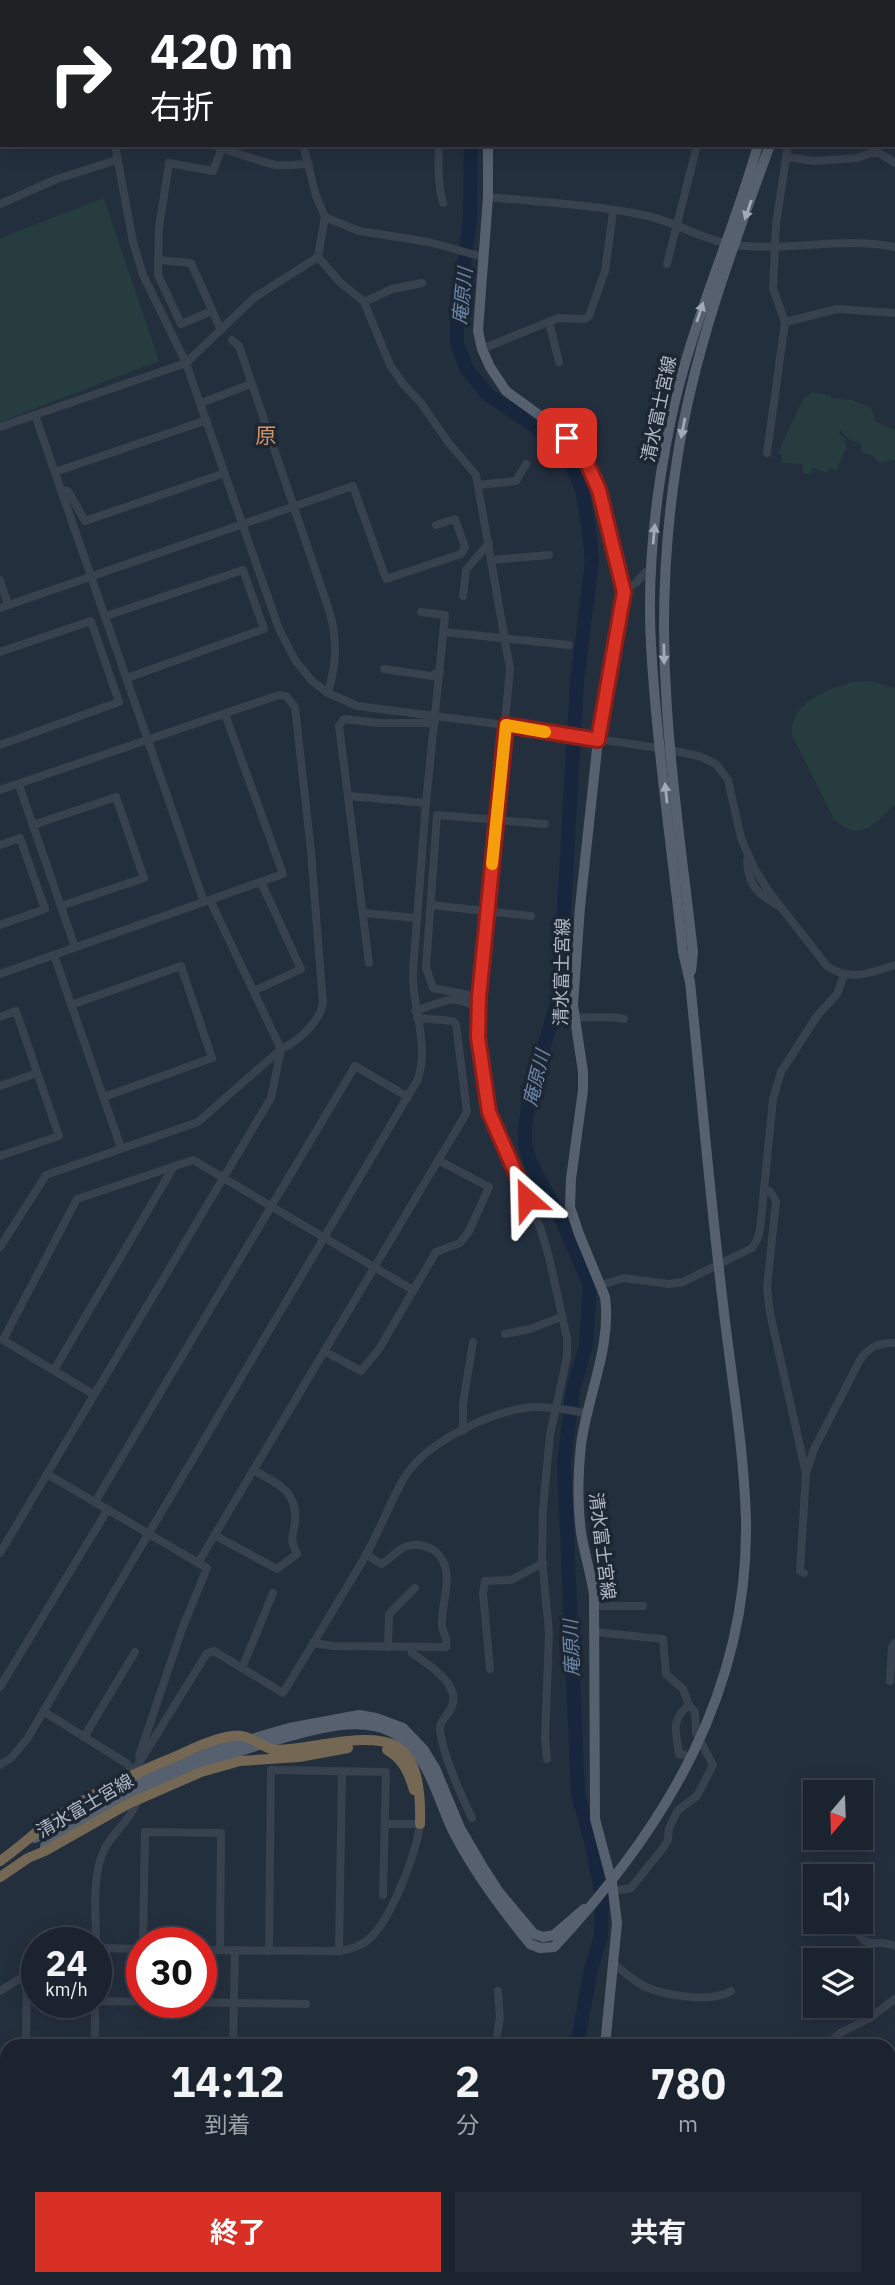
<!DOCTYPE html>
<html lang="ja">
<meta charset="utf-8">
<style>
body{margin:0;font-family:"IBM Plex Sans","Noto Sans JP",sans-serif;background:#242b36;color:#f1f3f6;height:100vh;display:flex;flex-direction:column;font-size:26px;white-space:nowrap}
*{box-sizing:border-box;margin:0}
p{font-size:23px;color:#a0a4aa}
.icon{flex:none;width:38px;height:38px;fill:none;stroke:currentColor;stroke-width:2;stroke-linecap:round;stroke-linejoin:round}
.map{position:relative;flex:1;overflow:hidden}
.details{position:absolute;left:0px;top:2039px;width:896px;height:247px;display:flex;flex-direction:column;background:#1b232e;border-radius:21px 21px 0 0;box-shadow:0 4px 18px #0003,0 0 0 2px #39404a}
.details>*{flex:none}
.guide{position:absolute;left:0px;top:0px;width:896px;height:147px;box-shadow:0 4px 18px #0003,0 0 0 2px #39404a;background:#202124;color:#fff;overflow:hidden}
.needle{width:46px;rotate:199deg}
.tools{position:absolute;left:803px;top:1780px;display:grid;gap:14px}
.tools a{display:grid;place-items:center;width:70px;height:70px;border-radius:0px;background:#1b232e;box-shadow:0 4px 18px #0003,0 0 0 2px #39404a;font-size:35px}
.speed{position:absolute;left:21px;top:1927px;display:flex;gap:14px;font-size:35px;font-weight:700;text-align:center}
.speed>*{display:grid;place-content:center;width:91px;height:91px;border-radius:50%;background:#1b232e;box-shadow:0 4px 18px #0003,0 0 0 2px #39404a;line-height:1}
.speed small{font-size:18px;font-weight:400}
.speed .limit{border:10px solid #d22;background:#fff;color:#111}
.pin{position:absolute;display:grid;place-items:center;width:60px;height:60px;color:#fff;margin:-30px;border-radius:14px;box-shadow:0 4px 10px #0006}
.me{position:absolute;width:77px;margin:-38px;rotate:335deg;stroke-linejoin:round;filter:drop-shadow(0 0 5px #0008)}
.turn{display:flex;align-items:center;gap:24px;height:147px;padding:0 35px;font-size:32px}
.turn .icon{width:91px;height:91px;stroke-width:2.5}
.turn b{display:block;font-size:49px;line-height:60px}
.eta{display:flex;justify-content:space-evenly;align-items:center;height:119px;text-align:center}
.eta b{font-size:42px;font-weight:700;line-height:49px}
.button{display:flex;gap:14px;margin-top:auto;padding:14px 35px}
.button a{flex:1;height:80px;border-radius:0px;background:#d93025;color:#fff;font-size:28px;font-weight:700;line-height:80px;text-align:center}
.button a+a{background:#242b36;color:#f1f3f6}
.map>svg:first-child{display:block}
.green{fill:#263c3f}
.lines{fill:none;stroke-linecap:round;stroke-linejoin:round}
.river{stroke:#17263c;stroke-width:14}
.minor{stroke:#38414e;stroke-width:8}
.major{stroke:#56606e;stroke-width:10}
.highway{stroke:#746855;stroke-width:10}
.oneway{fill:#a1aab7}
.route-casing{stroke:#8d1f18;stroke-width:18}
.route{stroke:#d93025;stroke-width:12}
.slow{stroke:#f59e0b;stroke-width:12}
.labels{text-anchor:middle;stroke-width:7;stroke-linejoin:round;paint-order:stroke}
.street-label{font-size:18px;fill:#b4bcc9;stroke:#1d2633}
.water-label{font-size:19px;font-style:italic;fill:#6d86a8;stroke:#1d2633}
.quarter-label{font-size:21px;fill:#d59563;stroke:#1d2633}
</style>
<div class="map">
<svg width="895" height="2285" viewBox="0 0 895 2285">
<rect width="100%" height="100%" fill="#242f3e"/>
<g class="green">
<path d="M104,198l55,163 -159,61v-184z"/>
<path d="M813,392l17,3 1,3 21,2 19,8 5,14 19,8v30l-16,3 -6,-7 -11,-4 -2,-9 -10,-3 -10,-10 -1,4 7,5 -2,3 3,5 -11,23 -7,-3 -2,6 -14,-6 -3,8 -7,-2v-9l-21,-1v-8l-4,-2 25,-54z"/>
<path d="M859,681l15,1 21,6v116c-20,19 -35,41 -61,15l-42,-84c-4,-32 42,-50 67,-54z"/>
</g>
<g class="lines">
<g class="river">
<path d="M451,0l1,2"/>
<path d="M471,145l-1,74 -13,101v24l10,25 20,25 62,42 22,27 11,27 7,40 3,31 -15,121 -18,315 -22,72 -8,30 -4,30v15l5,18 32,59 28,64 -4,61 -13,44 -9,72 14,332 13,47 11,54 -1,41 -10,33 -14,77"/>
<path d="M572,2285l1,-7"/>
</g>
<g class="minor">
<path d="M23,0l1,2"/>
<path d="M296,0v2"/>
<path d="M405,0v2"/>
<path d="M331,2l8,-2"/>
<path d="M557,2l1,-2"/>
<path d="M630,2v-2"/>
<path d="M115,145l18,97 10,33 43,88 93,266 16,31 17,21 16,12 29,13 148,19 166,25 31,7 15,8 11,15 13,58 13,30 15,24 58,74c22,16 44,7 68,-1"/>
<path d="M213,145c3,2 57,19 63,20 10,1 22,-1 33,-1"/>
<path d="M303,145l13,51 9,21 -7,40 22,25 24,20 26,63 13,19 18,19 27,39 28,33 34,194 -31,328 -1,40 11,75 51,115 9,30 18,81v19l-17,78 -7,73 -1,52 7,72 -4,107 2,20"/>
<path d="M439,145c-1,18 -1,40 4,58"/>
<path d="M787,157l27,4 43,-3 14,-5h8l16,10"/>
<path d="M488,197c53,5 108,8 160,19 29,7 57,25 87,29 53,7 106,-9 160,2"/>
<path d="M0,204l57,-25 60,-19"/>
<path d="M325,217l34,14 70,11 54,15"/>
<path d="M158,260l33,3 30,67"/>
<path d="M667,264l30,-119"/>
<path d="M364,302l28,-13 30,-6"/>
<path d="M212,311l-31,13 -23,-49 1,-47 10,-65 44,8 8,-21"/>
<path d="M549,322l10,40"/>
<path d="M785,322l52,-13 58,4"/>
<path d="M232,340l7,6 91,267c8,31 6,50 -2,80"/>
<path d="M482,349l76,-31 27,1 4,-3 16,-45 8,-59"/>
<path d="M201,403l50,-19"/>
<path d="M35,415l169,487"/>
<path d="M0,427l186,-64 69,-66 63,-40"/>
<path d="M767,453l18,-131 -12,-33 3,-65 12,-79"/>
<path d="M55,472l152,-52"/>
<path d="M478,485l38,-4 10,-17"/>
<path d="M61,490l7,1 17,30 140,-48"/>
<path d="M492,560l57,-5"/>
<path d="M0,580l8,25"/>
<path d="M623,592l13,-9 10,-11 6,1"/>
<path d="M463,596l3,-26 23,-27"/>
<path d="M0,608l353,-122 33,93 75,-25 4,-7 -10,-28 -19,6"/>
<path d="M106,616l137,-46 21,59 -137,49"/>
<path d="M444,632l125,13"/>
<path d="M0,652l91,-31 28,81 -119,43"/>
<path d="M384,669l48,7 8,-5"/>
<path d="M19,785l56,162"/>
<path d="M0,790l279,-95 7,1 9,11 16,144 12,153c-4,18 -25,38 -42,45l-83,73 -152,53 -46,72"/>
<path d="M349,796l77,7"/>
<path d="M33,825l83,-28 28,81 -83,28"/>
<path d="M0,845l20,-7 25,71 -45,16"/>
<path d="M747,860c1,25 11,35 32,46"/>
<path d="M431,905l100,11"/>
<path d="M364,913l53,5"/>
<path d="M54,955l67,193"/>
<path d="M369,963l-30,-237 5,-7 34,4h57"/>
<path d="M0,974l283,-100 -58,-160"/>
<path d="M254,991l47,-22 -40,-87"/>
<path d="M479,997l-46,-9 -7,-20 11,-153 108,9"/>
<path d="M71,1005l110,-39 31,92 -108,39"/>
<path d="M415,1011c29,-9 37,-19 64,-2"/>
<path d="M0,1017l16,-6 43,125 -59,20"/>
<path d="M574,1017c18,2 33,-2 50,2"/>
<path d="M0,1086l37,-13"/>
<path d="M764,1191h6l6,10 -9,87 3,25 36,160 -6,98 4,2"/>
<path d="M601,1285l23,-7 45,6 14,-2 69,-34 5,-8 3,-10 13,-131 8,-27 36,-56 20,-22 7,-19"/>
<path d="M505,1334l25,-5 31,-12"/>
<path d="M324,1351l37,20 18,-22 57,-97 24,-9 9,-12 20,-44 -51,-27"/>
<path d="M54,1370l120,-204"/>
<path d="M93,1394l-90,-54 74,-141 116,-39 220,130"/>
<path d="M463,1431v-27l10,-62"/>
<path d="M806,1473l8,-24 46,-89c9,-13 19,-18 35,-17"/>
<path d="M47,1474l160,94 -25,61 -43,127"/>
<path d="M95,1502l260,-436 53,31"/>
<path d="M214,1535l63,34 20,-15c-8,-16 -4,-17 -2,-32 3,-32 -19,-39 -42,-52"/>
<path d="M0,1553l271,-455 10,-49 -71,-149"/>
<path d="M198,1563l269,-451 -11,-88 -3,-3 -36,-3"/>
<path d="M594,1606h49"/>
<path d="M594,1632l69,7 3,35 17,15 6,16 6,7 1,21 17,32 -16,31 -19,14 -9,18 -1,12 -5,8 -32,40 -18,3"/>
<path d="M313,1643l20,3 113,1c2,-9 -3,-13 -4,-21 -2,-23 16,-56 -7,-75 -7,-5 -18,-8 -27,-5 -11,2 -17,14 -27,18l-15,-10"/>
<path d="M388,1647l1,-33 26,-26"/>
<path d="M411,1648l1,5c14,10 49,31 40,53 -3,9 -13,14 -12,24 3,25 21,65 32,88"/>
<path d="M242,1668l31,-75"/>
<path d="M490,1669l-7,-76 2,-12 26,-1 32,-17"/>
<path d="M890,1681l2,-34 3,-4"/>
<path d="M0,1687l108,-178"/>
<path d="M43,1711l83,52 9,11"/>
<path d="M84,1737l51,-85"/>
<path d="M685,1755l-6,-1c-3,-23 -9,-33 10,-49"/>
<path d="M0,1765l12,-8 15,-18 391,-660c12,-36 -7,-72 -5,-109l13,-167 19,-188 -24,-3"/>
<path d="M134,1771l73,-118 7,-2 69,42c28,-46 56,-92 83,-138 14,-25 24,-53 38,-77 22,-36 87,-67 128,-71 18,-1 36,3 54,6"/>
<path d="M855,1922c7,31 19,16 40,24"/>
<path d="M96,1942c0,-29 -5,-67 9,-94 10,-18 28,-30 33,-51"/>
<path d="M143,1942l2,-110 76,1 -1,117"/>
<path d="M96,1948l46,1"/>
<path d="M201,1950l138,1c11,-2 21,-4 30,-12 23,-21 47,-85 51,-115h-35"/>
<path d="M269,1951l2,-181 115,2 -3,123"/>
<path d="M339,1951l3,-180"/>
<path d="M615,1965c9,7 20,17 31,22 20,9 66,16 85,4"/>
<path d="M0,1991l27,-17 10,-1"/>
<path d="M96,2001l210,3"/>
<path d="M95,2002v44"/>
<path d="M606,2041l13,5"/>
<path d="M431,2045v1"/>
<path d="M26,2046l1,-72"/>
<path d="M233,2046l2,-96"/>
<path d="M495,2046l5,-28 -2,-27"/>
<path d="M776,2046l5,-4 11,4"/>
<path d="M831,2046l4,-9 5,-4 28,-14 27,-20"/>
<path d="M0,2058h7"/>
<path d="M0,2130h7"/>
<path d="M0,2230l6,55"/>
<path d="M514,2278l1,7"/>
<path d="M679,2278l3,7"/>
<path d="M95,2285v-7"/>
<path d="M188,2285l1,-5 44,-2"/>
<path d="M713,2285l1,-7"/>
</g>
<g class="major">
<path d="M467,0l1,2"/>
<path d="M792,2v-2"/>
<path d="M804,2v-2"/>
<path d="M488,145v52l-10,134 4,18 8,18 16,24 40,29 21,18 19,23 13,29 24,102 -25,148 -18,167 -7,98 10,67v18l-12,89 -1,28 9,27 26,63c7,49 -18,100 -24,148 -3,29 -4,58 0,87 3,21 10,41 13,63l1,224 17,64 5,40 -12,123"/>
<path d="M691,971l2,-19c-9,-81 -21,-162 -26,-243 -6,-83 -3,-167 10,-249 16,-107 56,-214 93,-315"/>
<path d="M35,1838l84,-47 98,-42 72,-21 70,-13 17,3 27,10 21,22 11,18 25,60 24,41 15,23 35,42 9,3 11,-2 30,-26"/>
<path d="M45,1846c71,-50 152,-84 235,-107 29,-8 63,-19 94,-13 14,2 26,10 36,20 23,24 30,60 45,89 21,40 47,74 75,109l10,4 14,-1c113,-120 195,-258 192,-427 -2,-72 -15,-145 -23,-216 -13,-107 -22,-214 -33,-322l-7,-30c-11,-102 -26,-204 -32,-307 -4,-71 4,-146 18,-216 19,-99 62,-188 89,-284"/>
<path d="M584,2285l1,-7"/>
</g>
<g class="highway">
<path d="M387,1750c16,9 22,23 27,40"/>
<path d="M0,1861c19,-13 35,-29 54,-42 38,-26 81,-46 123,-63 17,-8 36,-17 55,-20 15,-3 25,8 39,13 9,2 18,0 27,-1 78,-11 125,-27 122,76"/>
<path d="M0,1877l28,-19 17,-7 83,-47 73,-32 39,-11 59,-4 49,-9"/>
</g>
</g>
<defs><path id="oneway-solid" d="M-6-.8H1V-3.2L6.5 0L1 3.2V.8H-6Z" transform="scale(1.75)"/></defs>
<g class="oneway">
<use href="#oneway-solid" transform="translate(748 210) rotate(109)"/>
<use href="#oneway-solid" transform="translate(700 312) rotate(-72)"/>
<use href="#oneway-solid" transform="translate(683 428) rotate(101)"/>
<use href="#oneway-solid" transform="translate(654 534) rotate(-85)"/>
<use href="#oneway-solid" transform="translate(664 654) rotate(89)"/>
<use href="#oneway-solid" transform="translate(666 793) rotate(-96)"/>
</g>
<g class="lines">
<defs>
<path id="route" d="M527,1199l-38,-87 -11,-75 1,-40 27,-272 92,15 26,-148 -25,-102 -13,-29 -19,-23"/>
</defs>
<use href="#route" class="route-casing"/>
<use href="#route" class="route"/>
<path class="slow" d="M492,864l14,-139 39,7"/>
</g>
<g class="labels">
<g class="street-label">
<text transform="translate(659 409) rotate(-78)" y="6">清水富士宮線</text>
<text transform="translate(562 972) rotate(-89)" y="6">清水富士宮線</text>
<text transform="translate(602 1546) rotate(83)" y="6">清水富士宮線</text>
<text transform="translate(85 1806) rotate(-30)" y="6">清水富士宮線</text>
</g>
<g class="water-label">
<text transform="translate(462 296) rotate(-84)" y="7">庵原川</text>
<text transform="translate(536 1078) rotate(-76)" y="7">庵原川</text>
<text transform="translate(571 1648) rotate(-92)" y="7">庵原川</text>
</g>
<g class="quarter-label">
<text x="266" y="443">原</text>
</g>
</g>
</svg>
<div class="tools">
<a><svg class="needle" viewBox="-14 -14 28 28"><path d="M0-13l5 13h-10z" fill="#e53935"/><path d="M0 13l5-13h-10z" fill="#a0a4aa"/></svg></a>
<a><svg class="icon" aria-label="sound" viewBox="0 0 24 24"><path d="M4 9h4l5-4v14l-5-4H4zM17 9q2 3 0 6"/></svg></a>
<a><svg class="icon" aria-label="layers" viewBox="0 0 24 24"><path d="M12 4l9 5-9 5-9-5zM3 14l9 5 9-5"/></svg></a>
</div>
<div class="speed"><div>24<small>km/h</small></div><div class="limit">30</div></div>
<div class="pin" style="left:567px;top:438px;background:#d93025"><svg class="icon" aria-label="arrive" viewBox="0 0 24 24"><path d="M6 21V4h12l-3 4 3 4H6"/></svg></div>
<svg class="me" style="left:527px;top:1199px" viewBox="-20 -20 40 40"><path d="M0-17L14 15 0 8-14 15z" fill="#d93025" stroke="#fff" stroke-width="4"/></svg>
<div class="guide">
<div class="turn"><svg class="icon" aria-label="right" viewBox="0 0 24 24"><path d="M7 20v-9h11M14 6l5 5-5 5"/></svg><div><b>420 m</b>右折</div></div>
</div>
<section class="details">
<div class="eta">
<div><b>14:12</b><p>到着</p></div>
<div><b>2</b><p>分</p></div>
<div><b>780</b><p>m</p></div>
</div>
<div class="button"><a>終了</a><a>共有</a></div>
</section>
</div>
